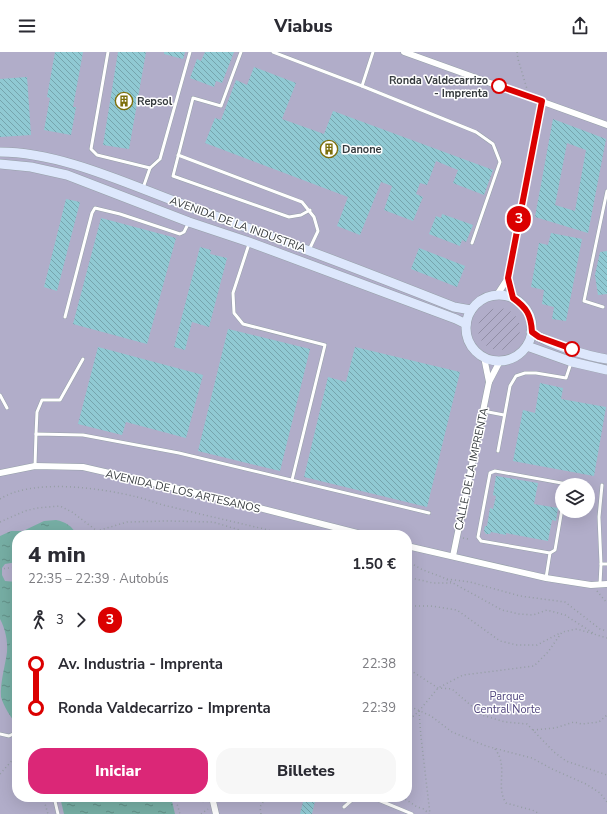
<!DOCTYPE html>
<html lang="es">
<meta charset="utf-8">
<style>
body{margin:0;font-family:"Nunito Sans",sans-serif;background:#f7f7f7;color:#2b2b33;height:100vh;display:flex;flex-direction:column;font-size:15px;white-space:nowrap}
*{box-sizing:border-box;margin:0}
p{font-size:13px;color:#7c7c81}
.icon{flex:none;width:22px;height:22px;fill:none;stroke:currentColor;stroke-width:2;stroke-linecap:round;stroke-linejoin:round}
.map{position:relative;flex:1;overflow:hidden}
.sheet{position:absolute;left:12px;top:478px;width:400px;height:272px;display:flex;flex-direction:column;background:#fff;border-radius:16px;box-shadow:0 4px 16px #0002}
.sheet>*{flex:none}
.badge{padding:0 8px;border-radius:13px;font-size:14px;line-height:26px}
.controls{position:absolute;left:555px;top:426px;display:grid;gap:8px}
.controls a{display:grid;place-items:center;width:40px;height:40px;border-radius:50%;background:#fff;box-shadow:0 4px 16px #0002;font-size:20px}
.map>.badge{position:absolute;translate:-50% -50%;box-shadow:0 0 0 2px #fff}
.legs{display:flex;align-items:center;gap:6px;height:44px;padding:0 16px;font-size:13px}
.legs p{margin-inline-start:auto}
.headline{display:flex;align-items:center;justify-content:space-between;height:68px;padding:0 16px}
h1{font-size:22px;font-weight:800;line-height:30px}
.action{display:flex;gap:8px;margin-top:auto;padding:8px 16px}
.action a{flex:1;height:46px;border-radius:16px;background:#db2777;color:#fff;font-size:16px;font-weight:800;line-height:46px;text-align:center}
.action a+a{background:#f7f7f7;color:#2b2b33}
ul{padding:0 16px;list-style:none}
li{display:flex;align-items:center;gap:14px;height:44px;font-size:15px}
li i{display:grid;place-items:center;width:6px;height:100%;margin:0 5px;background:currentColor}
li i::after{content:'';width:10px;height:10px;margin:-5px;border:3px solid;border-radius:50%;background:#fff}
li p{margin-inline-start:auto}
li:first-child i{background:linear-gradient(#0000 50%,currentColor 0)}
li:last-child i{background:linear-gradient(currentColor 50%,#0000 0)}
header{display:flex;justify-content:space-between;align-items:center;height:52px;padding:0 16px;background:#fff;font-size:18px;font-weight:800}
.map>svg:first-child{display:block}
.park{fill:#b1adc9;fill-rule:evenodd}
.garden{fill:url(#garden-furrows)}
.water{fill:url(#water-ripples)}
.building{fill:url(#building-back-hatch);fill-rule:evenodd}
.lines{fill:none;stroke-linecap:round;stroke-linejoin:round}
.lane-casing{stroke:#96a1a8;stroke-width:4}
.street-casing{stroke:#96a1a8;stroke-width:7}
.secondary-casing{stroke:#96a1a8;stroke-width:10}
.path{stroke:#959ea4;stroke-width:1.5;stroke-dasharray:1 3;stroke-linecap:butt}
.lane{stroke:#fff;stroke-width:3}
.street{stroke:#fff;stroke-width:6}
.secondary{stroke:#dde7fc;stroke-width:9}
.line-1-casing{stroke:#fff;stroke-width:9}
.line-1{stroke:#db0000;stroke-width:6}
.stop-1-dot{fill:#fff;stroke:#db0000;stroke-width:2}
.labels{text-anchor:middle;stroke-width:3;stroke-linejoin:round;paint-order:stroke}
.stop-label{font-size:11px;font-weight:bold;fill:#373c3f;stroke:#fff;text-anchor:end}
.poi-label{font-size:11px;font-weight:bold;fill:#373c3f;stroke:#fff;text-anchor:start}
.street-label{font-size:11px;fill:#373c3f;stroke:#fff}
.park-label{font-size:11px;fill:#50457d;stroke:#fff}
</style>
<header><svg class="icon" aria-label="menu" viewBox="0 0 24 24"><path d="M4 6h16M4 12h16M4 18h16"/></svg>Viabus<svg class="icon" aria-label="share" viewBox="0 0 24 24"><path d="M12 15V3M7 8l5-5 5 5M5 13v7h14v-7"/></svg></header>
<div class="map">
<svg width="607" height="762" viewBox="0 0 607 762">
<defs>
<pattern id="garden-furrows" width="10" height="10" patternUnits="userSpaceOnUse"><rect width="10" height="10" fill="#b1adc9"/><path d="M-1 1l2-2M0 10L10 0M9 11l2-2" fill="none" stroke="#918ea5"/></pattern>
<pattern id="water-ripples" width="26" height="14" patternUnits="userSpaceOnUse"><rect width="26" height="14" fill="#76aea4"/><path d="M2 4q2-2 4 0t4 0M15 11q2-2 4 0t4 0" fill="none" stroke="#628f87"/></pattern>
<pattern id="building-back-hatch" width="6" height="6" patternUnits="userSpaceOnUse"><rect width="6" height="6" fill="#90c9d3"/><path d="M-1 5l2 2M0 0l6 6M5-1l2 2" fill="none" stroke="#76a4ad"/></pattern>
</defs>
<rect width="100%" height="100%" fill="#dae5ed"/>
<path class="park" d="M0 0H607V762H0ZM562 433H588V459H562ZM17 483H407V745H17Z"/>
<circle class="garden" cx="499" cy="277" r="21"/>
<g class="water">
<path d="M56 468C66 470 72 474 77 483H17V510L5 512 2 516V523L5 529 17 530V671L16 672C10 664 4 655 1 645 0 630 5 615 7 600 8 589 5 576 0 567V484L11 479H23L44 469Z"/>
<polygon points="60,745 171,745 175,762 64,762"/>
</g>
<g class="building">
<polygon points="55,0 83,0 73,55 76,55 71,83 44,78 50,46 47,45"/>
<polygon points="118,0 146,0 129,97 103,93"/>
<polygon points="164,0 185,0 183,7 164,2"/>
<polygon points="205,0 234,0 222,31 216,29 214,35 190,26 197,7 201,9"/>
<polygon points="254,15 296,31 282,67 324,82 333,59 493,118 484,143 453,131 458,118 436,109 427,133 420,131 416,142 423,145 413,169 384,158 392,134 381,130 360,183 337,174 348,145 205,91 215,66 221,68 236,28 247,33"/>
<polygon points="27,25 31,83 0,85 0,27"/>
<path d="M553 67 606 87 588 181 535 165ZM567 91 586 98 575 159 555 153Z"/>
<polygon points="66,147 80,150 57,239 44,235"/>
<polygon points="442,162 473,173 466,190 462,188 460,194 429,182 436,164 441,166"/>
<polygon points="101,166 176,186 147,292 73,272"/>
<polygon points="551,181 582,187 566,269 552,267 554,255 542,252 544,238 531,235 539,191 548,193"/>
<polygon points="200,195 211,198 210,202 227,206 209,275 192,270 185,298 174,295"/>
<polygon points="419,196 465,214 457,235 411,217"/>
<polygon points="607,199 607,242 598,243 595,223 600,200"/>
<polygon points="228,277 310,297 280,419 198,399"/>
<polygon points="98,295 203,323 186,386 126,370 122,383 78,372"/>
<polygon points="355,295 460,320 427,455 304,425 328,325 346,330"/>
<polygon points="540,331 563,336 561,347 606,355 594,424 513,409 523,358 535,361"/>
<polygon points="496,424 538,431 534,452 558,456 556,469 552,468 548,489 506,481 506,483 491,480 490,482 486,482 484,479 485,474 487,474 490,456 493,457 496,444 493,443"/>
<polygon points="292,745 316,745 312,762 300,762 303,750 292,748"/>
</g>
<g class="lines">
<defs>
<g id="lane">
<polyline points="108,0 91,97 97,103 150,116"/>
<polyline points="241,0 221,54 193,46 173,124 289,165 301,163 310,158"/>
<polyline points="273,0 362,34"/>
<polyline points="373,0 362,34 476,80 493,92 500,110 472,191"/>
<polyline points="178,103 302,150 314,165 318,179 309,198"/>
<polyline points="143,136 150,116 160,107 190,0"/>
<polyline points="249,192 233,241 234,261 243,272 325,293 292,428"/>
<polyline points="603,255 584,249 607,139"/>
<polyline points="65,265 92,161 95,156 120,162 180,182 184,180 188,172"/>
<polyline points="0,343 7,356"/>
<polyline points="483,359 504,363"/>
<polyline points="36,382 37,360 42,348 60,348 83,307"/>
<polyline points="498,399 510,334 516,324 525,321 536,321 566,326 571,311"/>
<polyline points="35,414 36,382 83,383 179,401 429,461"/>
<polyline points="602,433 599,465 601,512 607,512"/>
<polyline points="550,501 481,489 478,485 490,421 495,419 567,432 566,433"/>
<polyline points="546,526 550,501 555,498 562,457"/>
<polyline points="600,532 601,512"/>
<polyline points="0,682 9,684 17,680"/>
<polyline points="54,745 58,762"/>
<polyline points="344,755 352,748 371,745 412,762"/>
</g>
<g id="street">
<polyline points="404,0 607,73"/>
<polyline points="508,226 513,246"/>
<polyline points="497,243 508,226 542,49"/>
<polyline points="484,305 489,330"/>
<polyline points="0,421 35,414 83,415 244,452 365,483"/>
<polyline points="407,494 546,526 591,533 607,532"/>
<polyline points="453,504 489,330 500,309"/>
<polyline points="212,745 216,762"/>
</g>
<g id="secondary">
<path d="M0 100C57 100 121 129 174 149 268 183 361 218 454 255L471 258"/>
<polyline points="0,112 31,115 67,123 189,170 249,190 456,267 466,272"/>
<circle cx="499" cy="276" r="33"/>
<path d="M531 280C549 292 586 304 607 307"/>
<polyline points="527,294 572,310 607,318"/>
</g>
</defs>
<use href="#lane" class="lane-casing"/>
<use href="#street" class="street-casing"/>
<use href="#secondary" class="secondary-casing"/>
<g class="path">
<polyline points="517,0 518,7 527,37"/>
<path d="M0 447C33 426 101 436 137 445 149 448 160 453 172 455 211 465 249 473 288 483"/>
<polyline points="0,470 25,459 37,456 60,454 72,460 97,479 118,483"/>
<polyline points="89,483 97,479 127,470 167,469 213,470 256,483"/>
<polyline points="463,486 468,487"/>
<polyline points="407,509 423,518 442,525 502,558 519,562 533,563 547,558 565,563 593,581"/>
<polyline points="0,517 17,515"/>
<polyline points="407,525 433,531 451,531"/>
<polyline points="447,527 470,530 520,544 565,550 600,577 607,579"/>
<polyline points="597,539 607,551"/>
<polyline points="407,554 431,554 457,558 500,589 517,593 537,593 560,581"/>
<polyline points="407,616 438,636 452,637 482,663 505,670 527,672 554,700 566,709 607,723"/>
<polyline points="407,653 431,664 452,680 486,694 532,706 552,717 586,732 600,741 607,750"/>
<polyline points="419,659 421,685 430,762"/>
<polyline points="407,670 419,659 438,636 463,623 534,614 548,600 562,580 577,577 607,586"/>
<polyline points="533,678 555,676 574,670 582,672 599,670 607,663"/>
<path d="M495 697C509 715 495 734 506 751L535 759 539 762"/>
<polyline points="0,722 17,703"/>
<polyline points="43,745 48,762"/>
<polyline points="175,745 206,750"/>
<polyline points="175,745 180,762"/>
<polyline points="402,745 417,755 424,757 429,762"/>
<polyline points="201,762 208,757"/>
<polyline points="261,762 260,755 266,745"/>
</g>
<use href="#lane" class="lane"/>
<use href="#street" class="street"/>
<use href="#secondary" class="secondary"/>
</g>
<g class="lines">
<defs>
<path id="line-1" d="M499 34 542 49 508 226 513 246C527 256 531 263 532 280L539 285 572 297"/>
</defs>
<use href="#line-1" class="line-1-casing"/>
<use href="#line-1" class="line-1"/>
</g>
<defs>
<symbol id="building-ring" viewBox="-11 -11 22 22"><circle r="9.5" fill="#fff" stroke="#7d6f0c" stroke-width="1.5"/><path d="M-4-6H4V6H1V3H-1V6H-4ZM-2.5-4.3h1.7v1.8h-1.7ZM.8-4.3h1.7v1.8H.8ZM-2.5-1h1.7V.8h-1.7ZM.8-1h1.7V.8H.8Z" fill="#7d6f0c"/></symbol>
</defs>
<g fill-rule="evenodd">
<use href="#building-ring" x="114" y="39" width="20" height="20"/>
<use href="#building-ring" x="319" y="87" width="20" height="20"/>
</g>
<g class="stop-1-dot">
<circle cx="499" cy="34" r="7"/>
<circle cx="572" cy="297" r="7"/>
</g>
<g class="labels">
<g class="stop-label">
<text x="488" y="32">Ronda Valdecarrizo<tspan x="488" dy="13">- Imprenta</tspan></text>
</g>
<g class="poi-label">
<text x="137" y="53">Repsol</text>
<text x="342" y="101">Danone</text>
</g>
<g class="street-label">
<text transform="translate(238 172) rotate(20)" y="4">AVENIDA DE LA INDUSTRIA</text>
<text transform="translate(471 417) rotate(-78)" y="4">CALLE DE LA IMPRENTA</text>
<text transform="translate(183 439) rotate(13)" y="4">AVENIDA DE LOS ARTESANOS</text>
</g>
<g class="park-label">
<text x="507" y="648">Parque<tspan x="507" dy="13">Central Norte</tspan></text>
</g>
</g>
</svg>
<div class="controls">
<a><svg class="icon" aria-label="layers" viewBox="0 0 24 24"><path d="M12 4l9 5-9 5-9-5zM3 14l9 5 9-5"/></svg></a>
</div>
<b class="badge" style="left:519px;top:167px;background:#db0000;color:#fff">3</b>
<section class="sheet">
<div class="headline"><div><h1>4 min</h1><p>22:35 – 22:39 · Autobús</p></div><b>1.50 €</b></div>
<div class="legs"><svg class="icon" aria-label="walk" viewBox="0 0 24 24"><circle cx="13" cy="4" r="2"/><path d="M13 8l-2 6 4 7M11 14l-3 7M7 12l3-4h3l4 4"/></svg>3<svg class="icon" aria-label="forward" viewBox="0 0 24 24"><path d="M9 5l7 7-7 7"/></svg><b class="badge" style="background:#db0000;color:#fff">3</b></div>
<ul>
<li><i style="color:#db0000"></i><b>Av. Industria - Imprenta</b><p>22:38</p></li>
<li><i style="color:#db0000"></i><b>Ronda Valdecarrizo - Imprenta</b><p>22:39</p></li>
</ul>
<div class="action"><a>Iniciar</a><a>Billetes</a></div>
</section>
</div>
